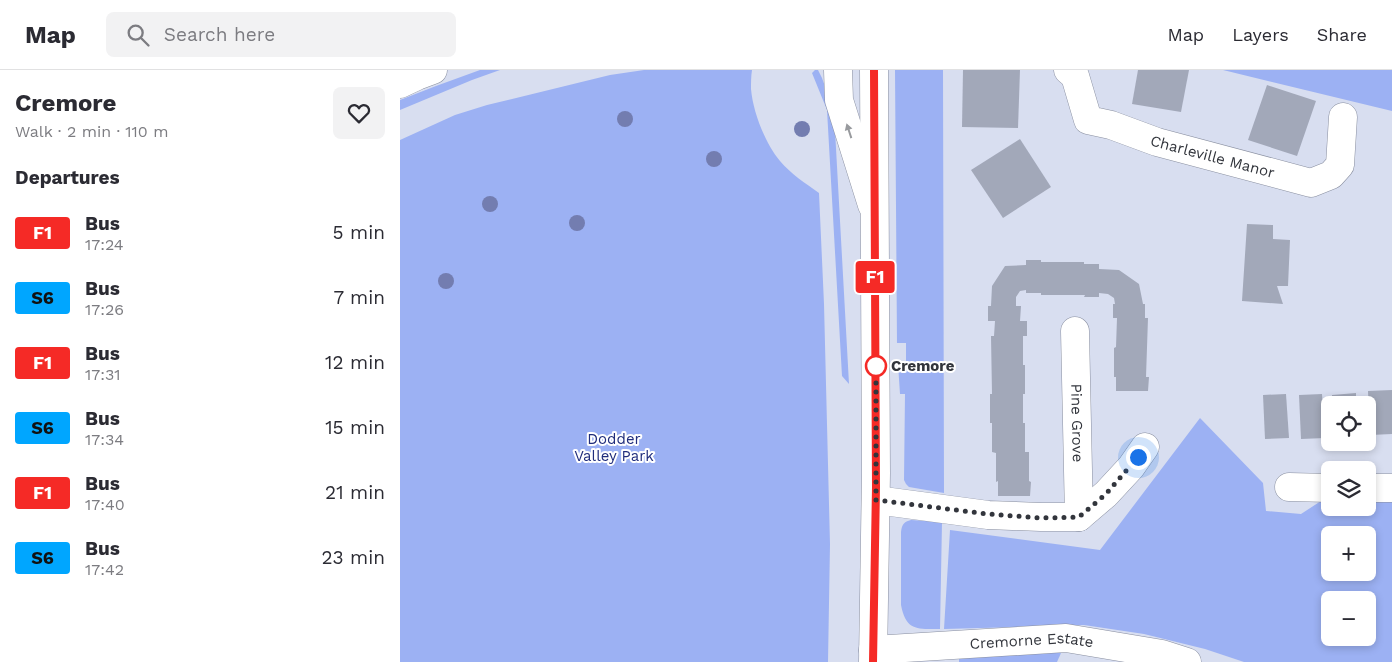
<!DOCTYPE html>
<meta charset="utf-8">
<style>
body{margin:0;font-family:"Work Sans",sans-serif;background:#f2f2f3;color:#2b2b33;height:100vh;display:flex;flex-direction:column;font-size:19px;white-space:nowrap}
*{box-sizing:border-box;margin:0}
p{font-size:16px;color:#7c7c81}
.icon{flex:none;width:28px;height:28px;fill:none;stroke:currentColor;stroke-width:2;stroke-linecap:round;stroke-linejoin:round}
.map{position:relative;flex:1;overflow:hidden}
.details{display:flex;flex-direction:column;background:#fff;width:400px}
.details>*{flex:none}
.badge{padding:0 10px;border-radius:4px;font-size:18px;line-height:32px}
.buttons{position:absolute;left:921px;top:326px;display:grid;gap:10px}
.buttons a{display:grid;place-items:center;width:55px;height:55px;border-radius:8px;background:#fff;box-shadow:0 2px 8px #0003;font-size:25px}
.you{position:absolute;width:25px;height:25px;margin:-12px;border:4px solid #fff;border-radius:50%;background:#1a73e8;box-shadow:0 0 0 8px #1a73e833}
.map>.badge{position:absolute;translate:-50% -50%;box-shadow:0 0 0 2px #fff}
h2{padding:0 15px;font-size:19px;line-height:45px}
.round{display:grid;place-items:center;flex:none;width:52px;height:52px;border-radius:8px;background:#f2f2f3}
.overview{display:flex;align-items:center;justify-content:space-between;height:85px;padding:0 15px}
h1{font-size:24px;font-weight:700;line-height:38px}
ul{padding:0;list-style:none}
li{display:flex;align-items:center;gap:15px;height:65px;padding:0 15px}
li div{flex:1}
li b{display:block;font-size:19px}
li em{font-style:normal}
li .badge{min-width:55px;font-weight:700;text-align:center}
header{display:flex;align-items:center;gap:30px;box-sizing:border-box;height:70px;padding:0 25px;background:#fff;border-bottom:1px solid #e1e1e2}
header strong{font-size:24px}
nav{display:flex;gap:28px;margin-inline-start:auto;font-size:18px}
.search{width:350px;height:45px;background:#f2f2f3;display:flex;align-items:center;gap:12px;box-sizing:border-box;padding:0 18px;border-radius:8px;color:#7c7c81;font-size:19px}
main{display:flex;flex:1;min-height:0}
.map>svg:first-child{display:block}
.green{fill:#9cb1f3;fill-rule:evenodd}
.building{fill:#a2a8b9}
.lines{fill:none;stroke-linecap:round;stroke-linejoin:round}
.minor-casing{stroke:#898fa0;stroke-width:29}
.major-casing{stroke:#898fa0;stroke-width:29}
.minor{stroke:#fff;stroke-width:28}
.major{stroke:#fff;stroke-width:28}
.tree{fill:#737db0}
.oneway{fill:#989a9e}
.line-casing{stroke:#fff;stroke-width:11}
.line{stroke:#f52a26;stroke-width:8}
.walk{stroke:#32353c;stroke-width:5;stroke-dasharray:0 9}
.stop-dot{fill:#fff;stroke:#f52a26;stroke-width:2.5}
.labels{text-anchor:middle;stroke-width:4;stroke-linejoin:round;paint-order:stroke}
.street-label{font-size:15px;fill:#32353c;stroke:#fff}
.stop-label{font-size:15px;font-weight:bold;fill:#32353c;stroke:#fff;text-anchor:start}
.park-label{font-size:15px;fill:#202d7c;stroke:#fff}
</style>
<header>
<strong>Map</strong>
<div class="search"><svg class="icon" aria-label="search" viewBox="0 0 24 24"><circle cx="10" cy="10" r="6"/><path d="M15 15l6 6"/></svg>Search here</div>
<nav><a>Map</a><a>Layers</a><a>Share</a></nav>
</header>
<main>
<section class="details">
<div class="overview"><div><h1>Cremore</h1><p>Walk · 2 min · 110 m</p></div><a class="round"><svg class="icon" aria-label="heart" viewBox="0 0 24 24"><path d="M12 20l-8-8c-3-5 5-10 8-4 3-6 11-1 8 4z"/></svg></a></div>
<h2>Departures</h2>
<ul>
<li><span class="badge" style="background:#f52a26;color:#fff">F1</span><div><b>Bus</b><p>17:24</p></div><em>5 min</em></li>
<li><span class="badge" style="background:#00a6ff;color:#111">S6</span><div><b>Bus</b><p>17:26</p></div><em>7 min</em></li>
<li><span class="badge" style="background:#f52a26;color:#fff">F1</span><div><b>Bus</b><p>17:31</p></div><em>12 min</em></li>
<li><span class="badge" style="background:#00a6ff;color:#111">S6</span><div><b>Bus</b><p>17:34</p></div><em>15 min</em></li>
<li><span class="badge" style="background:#f52a26;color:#fff">F1</span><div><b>Bus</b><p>17:40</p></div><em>21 min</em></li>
<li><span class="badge" style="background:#00a6ff;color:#111">S6</span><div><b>Bus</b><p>17:42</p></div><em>23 min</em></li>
</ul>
</section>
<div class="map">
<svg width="992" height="592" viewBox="0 0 992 592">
<rect width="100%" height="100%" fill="#d8def0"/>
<g class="green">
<polygon points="80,0 100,0 72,10 0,40 0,30 36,16"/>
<path d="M244 0H352C351 6 351 13 351 19 353 42 365 73 380 91 391 104 405 113 419 123L424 234 430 474 428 592H0V70L55 45 87 35 210 5Z"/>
<polygon points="415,0 418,0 422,8 434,42 449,314 442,306 427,40 412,3"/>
<polygon points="495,0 543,0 544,423 509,417 506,414 504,410 505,324 500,324 498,294 506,294 506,273 497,273"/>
<polygon points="823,0 992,0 992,41"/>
<path d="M800 348 863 413 866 441 901 444 921 431 930 430V438H968V430L992 429V592H844L805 579 744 564 684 555 544 559 550 460 700 480ZM930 465H968V502H930ZM930 530H968V568H930Z"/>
<path d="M511 450 542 452 540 559C517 559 506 561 501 535V462C502 454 504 452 511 450Z"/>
<polygon points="642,582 661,583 657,592 559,592 559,587"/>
</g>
<g class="building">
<polygon points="563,0 620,0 618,58 562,57"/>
<polygon points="738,0 789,0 781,42 732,34"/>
<polygon points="867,15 916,31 897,86 848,70"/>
<polygon points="620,69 651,117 603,148 571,100"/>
<polygon points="847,154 873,155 873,169 890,170 888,216 877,216 883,234 842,231"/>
<polygon points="626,190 641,190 641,192 684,192 684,194 699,194 699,199 719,200 739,214 743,234 745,234 745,248 748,248 746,307 749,307 748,321 716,321 716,307 714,307 714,278 716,277 717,248 713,248 713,234 715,234 714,228 708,224 699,223 699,227 684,227 685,225 641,225 641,223 626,223 626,220 620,221 616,227 616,236 621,236 620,251 627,251 627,266 623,266 623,295 625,295 625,324 623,324 623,353 625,353 625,382 629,382 629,411 631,412 630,426 598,426 598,411 596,412 596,383 592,382 592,353 590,353 590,324 592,324 591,266 594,266 595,251 588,251 588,236 591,236 592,216 605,196 626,195"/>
<polygon points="992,320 992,364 970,365 968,321"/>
<polygon points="956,323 956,335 932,335 932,325"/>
<polygon points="886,324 889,368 865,369 863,325"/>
<polygon points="922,324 925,368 901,369 899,325"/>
</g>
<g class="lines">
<defs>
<g id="minor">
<polyline points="438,0 439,30 472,135"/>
<path id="s1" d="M668 0 675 6 688 50 711 55 757 72 911 113 931 105 940 95 943 47"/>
<polyline points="0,14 17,6 33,0"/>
<path id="s2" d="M675 261 679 447"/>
<polyline points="889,417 930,418"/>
<polyline points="968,418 992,418"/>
<polyline points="476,430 588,445 641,447 679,447 706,424 731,397 745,377"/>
<path id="s3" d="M473 580 666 568 762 584 787 592"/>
</g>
<polyline id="major" points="473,592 476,403 474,0"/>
</defs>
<use href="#minor" class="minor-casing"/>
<use href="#major" class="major-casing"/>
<use href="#minor" class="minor"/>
<use href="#major" class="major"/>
</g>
<g class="tree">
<circle cx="225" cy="49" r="8"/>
<circle cx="402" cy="59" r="8"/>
<circle cx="314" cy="89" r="8"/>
<circle cx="90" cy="134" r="8"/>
<circle cx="177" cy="153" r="8"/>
<circle cx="46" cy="211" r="8"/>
</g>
<defs><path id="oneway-solid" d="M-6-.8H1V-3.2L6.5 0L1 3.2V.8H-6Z" transform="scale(1.25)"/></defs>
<use class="oneway" href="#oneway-solid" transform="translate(449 61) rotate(-108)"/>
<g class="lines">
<defs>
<polyline id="line" points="473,592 476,417 474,0"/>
</defs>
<use href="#line" class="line-casing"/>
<use href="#line" class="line"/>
<polyline class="walk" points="476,296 476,291 476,430 588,444 641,448 679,447 706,424 738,387"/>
</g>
<circle class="stop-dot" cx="476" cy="296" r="10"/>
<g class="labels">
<g class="street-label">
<text dy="5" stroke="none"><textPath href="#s1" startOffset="185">Charleville Manor</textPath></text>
<text dy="5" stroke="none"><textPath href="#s2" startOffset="92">Pine Grove</textPath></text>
<text dy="5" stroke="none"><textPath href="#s3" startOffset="159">Cremorne Estate</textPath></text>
</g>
<g class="stop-label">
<text x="491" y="301">Cremore</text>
</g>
<g class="park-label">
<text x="214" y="374">Dodder<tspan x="214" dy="17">Valley Park</tspan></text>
</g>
</g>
</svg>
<div class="buttons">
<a><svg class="icon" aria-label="locate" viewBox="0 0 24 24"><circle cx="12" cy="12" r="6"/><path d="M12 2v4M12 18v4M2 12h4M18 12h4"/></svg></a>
<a><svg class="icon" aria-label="layers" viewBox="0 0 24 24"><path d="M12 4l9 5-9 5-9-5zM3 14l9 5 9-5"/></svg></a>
<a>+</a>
<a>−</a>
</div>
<div class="you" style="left:738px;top:387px"></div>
<b class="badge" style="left:475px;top:207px;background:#f52a26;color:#fff">F1</b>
</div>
</main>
